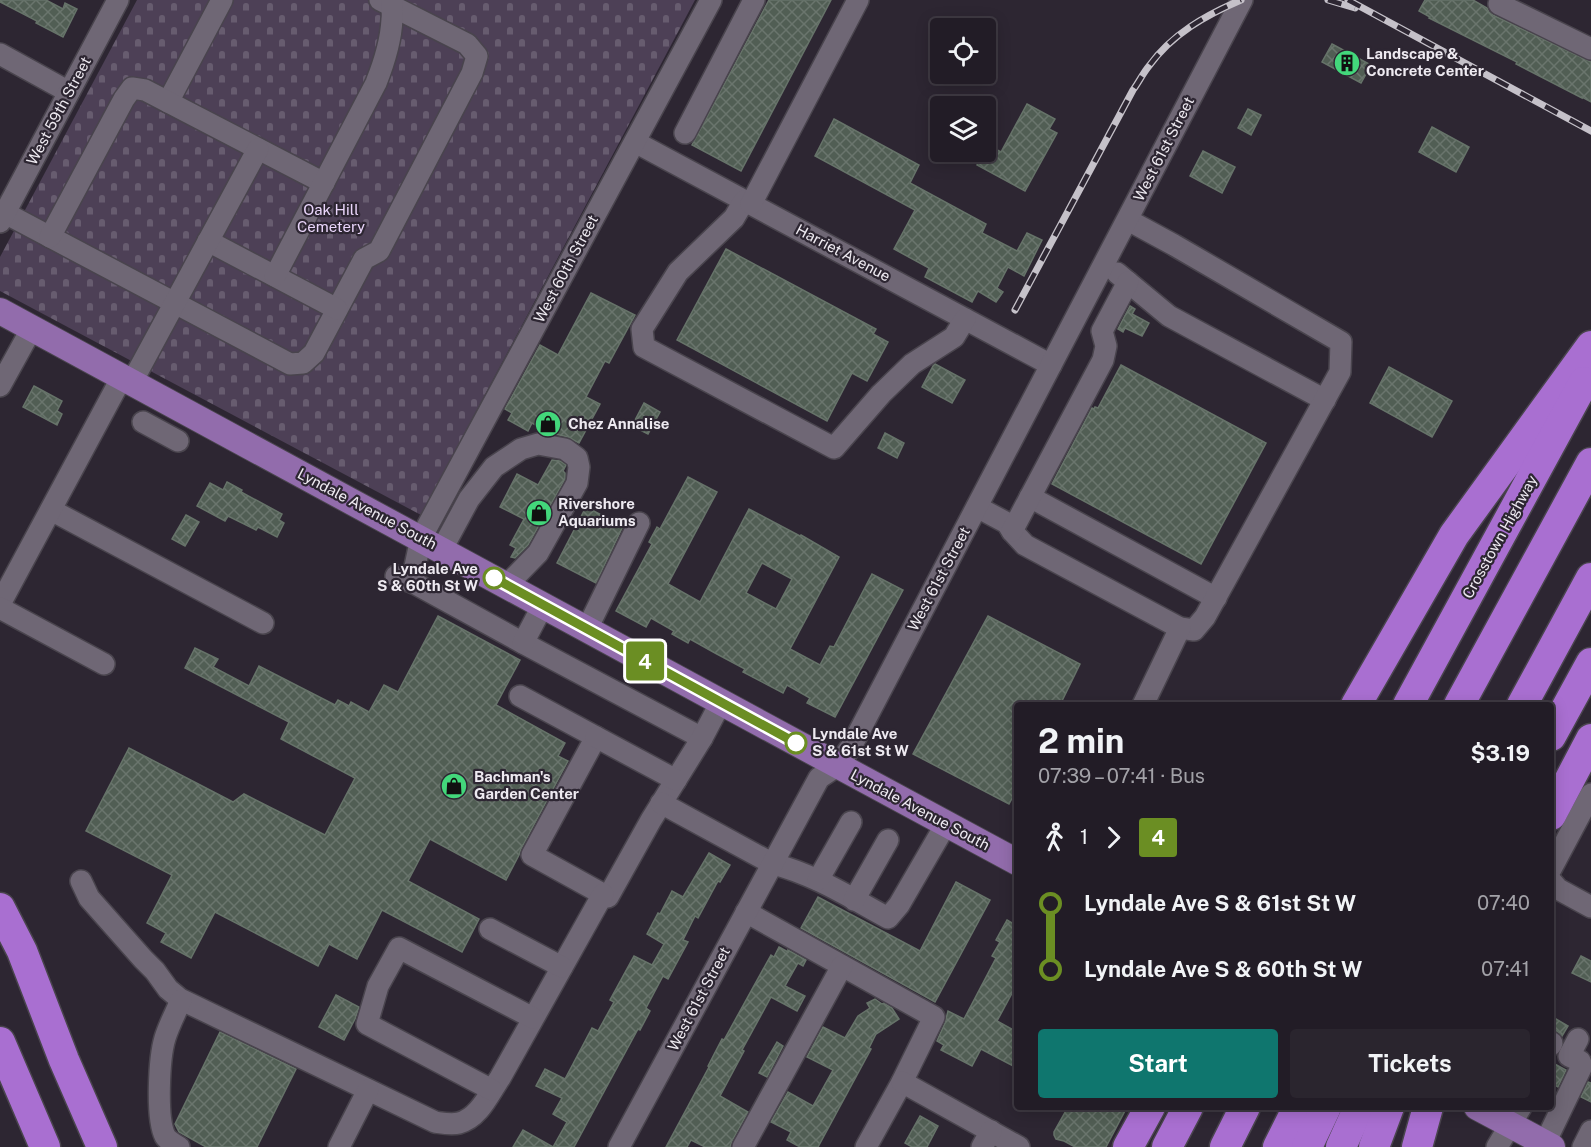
<!DOCTYPE html>
<meta charset="utf-8">
<style>
body{margin:0;font-family:"Public Sans",sans-serif;background:#2a252e;color:#f1f3f6;height:100vh;display:flex;flex-direction:column;font-size:22px;white-space:nowrap}
*{box-sizing:border-box;margin:0}
p{font-size:20px;color:#a2a1a7}
.icon{flex:none;width:33px;height:33px;fill:none;stroke:currentColor;stroke-width:2;stroke-linecap:round;stroke-linejoin:round}
.map{position:relative;flex:1;overflow:hidden}
.details{position:absolute;left:1014px;top:702px;width:540px;height:408px;display:flex;flex-direction:column;background:#221c26;border-radius:6px;box-shadow:0 3px 15px #0003,0 0 0 2px #3f3a43}
.details>*{flex:none}
.badge{padding:0 12px;border-radius:4px;font-size:21px;line-height:39px}
.fabs{position:absolute;left:930px;top:18px;display:grid;gap:12px}
.fabs a{display:grid;place-items:center;width:66px;height:66px;border-radius:6px;background:#221c26;box-shadow:0 3px 15px #0003,0 0 0 2px #3f3a43;font-size:30px}
.map>.badge{position:absolute;translate:-50% -50%;box-shadow:0 0 0 3px #fff}
.legs{display:flex;align-items:center;gap:9px;height:66px;padding:0 24px;font-size:20px}
.legs p{margin-inline-start:auto}
.headline{display:flex;align-items:center;justify-content:space-between;height:102px;padding:0 24px}
h1{font-size:33px;font-weight:700;line-height:45px}
.cta{display:flex;gap:12px;margin-top:auto;padding:12px 24px}
.cta a{flex:1;height:69px;border-radius:6px;background:#0f766e;color:#fff;font-size:24px;font-weight:700;line-height:69px;text-align:center}
.cta a+a{background:#2a252e;color:#f1f3f6}
ul{padding:0 24px;list-style:none}
li{display:flex;align-items:center;gap:21px;height:66px;font-size:22px}
li i{display:grid;place-items:center;width:9px;height:100%;margin:0 8px;background:currentColor}
li i::after{content:'';width:15px;height:15px;margin:-8px;border:4px solid;border-radius:50%;background:#221c26}
li p{margin-inline-start:auto}
li:first-child i{background:linear-gradient(#0000 50%,currentColor 0)}
li:last-child i{background:linear-gradient(currentColor 50%,#0000 0)}
.map>svg:first-child{display:block}
.cemetery{fill:url(#cemetery-stones)}
.building{fill:url(#building-cross-hatch);stroke:#667369;stroke-width:1.5;fill-rule:evenodd}
.lines{fill:none;stroke-linecap:round;stroke-linejoin:round}
.minor-casing{stroke:#49444d;stroke-width:24}
.major-casing{stroke:#49444d;stroke-width:28}
.highway-casing{stroke:#49444d;stroke-width:33}
.minor{stroke:#6f6775;stroke-width:21}
.major{stroke:#926cac;stroke-width:26}
.highway{stroke:#a96fd1;stroke-width:30}
.rail-casing{stroke:#c5c1c9;stroke-width:7}
.rail{stroke:#2d2632;stroke-width:4.5;stroke-dasharray:14;stroke-linecap:butt}
.line-1-casing{stroke:#fff;stroke-width:14}
.line-1{stroke:#6b8e23;stroke-width:9}
.stop-1-dot{fill:#fff;stroke:#6b8e23;stroke-width:3}
.labels{text-anchor:middle;stroke-width:4.5;stroke-linejoin:round;paint-order:stroke}
.poi-label{font-size:15px;font-weight:bold;fill:#eeeaf1;stroke:#2d2632;text-anchor:start}
.street-label{font-size:15px;fill:#eeeaf1;stroke:#2d2632}
.park-label{font-size:15px;fill:#ead6fb;stroke:#2d2632}
.stop-label{font-size:15px;font-weight:bold;fill:#eeeaf1;stroke:#2d2632;text-anchor:end}
</style>
<div class="map">
<svg width="1591" height="1147" viewBox="0 0 1591 1147">
<defs>
<pattern id="cemetery-stones" width="16" height="16" patternUnits="userSpaceOnUse" patternTransform="scale(1.5)"><rect width="16" height="16" fill="#4d4056"/><path d="M2 7V4a2 2 0 0 1 4 0v3zM10 15v-3a2 2 0 0 1 4 0v3z" fill="#675c6f"/></pattern>
<pattern id="building-cross-hatch" width="8" height="8" patternUnits="userSpaceOnUse" patternTransform="scale(1.5)"><rect width="8" height="8" fill="#515e54"/><path d="M0 0l8 8M0 8l8-8" fill="none" stroke="#6a756d"/></pattern>
</defs>
<rect width="100%" height="100%" fill="#2d2632"/>
<polygon class="cemetery" points="137,0 695,0 421,515 0,291 0,257"/>
<g class="building">
<polygon points="0,0 46,0 63,9 65,3 77,9 63,37 36,23 37,21 0,2"/>
<polygon points="769,0 831,0 741,171 692,145"/>
<polygon points="1425,0 1473,0 1487,8 1489,12 1493,15 1591,62 1591,102 1582,97 1582,98 1516,64 1517,62 1429,18 1430,17 1419,11"/>
<polygon points="1332,44 1371,65 1361,83 1322,62"/>
<polygon points="1027,104 1055,119 1049,129 1057,133 1025,191 977,165 988,145 1001,152"/>
<polygon points="1248,109 1261,115 1251,135 1238,128"/>
<polygon points="834,119 919,165 910,183 986,224 982,233 1017,251 1027,233 1042,240 1024,276 1008,267 997,288 1003,292 996,302 978,291 972,302 925,277 929,268 894,249 915,210 815,156"/>
<polygon points="1432,127 1469,147 1456,172 1419,152"/>
<polygon points="1203,151 1235,167 1222,193 1190,176"/>
<polygon points="726,249 876,329 873,334 888,342 867,381 852,373 827,421 677,340"/>
<polygon points="591,293 635,315 609,363 605,361 586,397 600,404 579,443 568,437 551,433 532,423 528,431 508,420 512,413 505,409 540,345 558,355"/>
<polygon points="1130,306 1135,309 1132,314 1149,323 1142,336 1125,328 1123,332 1118,329"/>
<polygon points="935,364 965,380 952,403 922,387 933,366"/>
<polygon points="1121,365 1266,443 1201,564 1052,484 1092,408 1094,409 1095,407 1098,408"/>
<polygon points="1389,367 1452,401 1432,437 1370,403"/>
<polygon points="34,386 62,401 57,411 62,414 57,425 23,407"/>
<polygon points="644,403 660,412 648,434 632,426"/>
<polygon points="885,433 904,443 897,458 878,448"/>
<polygon points="552,460 560,461 566,465 563,471 565,473 565,479 528,545 515,558 511,557 516,548 510,545 524,519 500,507 517,474 538,485"/>
<path d="M688 477 717 492 668 584 700 602 749 509 800 536 801 535 839 557 790 649 820 665 830 646 834 647 872 574 903 590 835 717 807 703 810 698 787 685 783 693 743 672 745 669 715 653 690 639 688 643 672 634 674 631 651 618 646 627 616 611 652 544 649 542 657 527 660 529ZM762 563 792 579 776 609 746 593Z"/>
<polygon points="227,482 242,490 241,492 282,514 279,520 284,523 277,537 258,527 256,530 228,516 225,521 197,506 210,483 223,490"/>
<polygon points="586,507 623,526 596,583 557,563"/>
<polygon points="186,515 199,522 185,546 172,539"/>
<polygon points="438,616 520,660 496,705 565,743 558,756 568,761 521,849 519,855 506,880 430,839 408,881 479,919 462,952 382,910 357,959 329,944 318,966 215,912 191,958 161,942 166,933 147,923 172,875 86,831 129,748 233,802 244,794 325,835 355,778 281,739 289,722 185,668 195,648 218,659 213,667 249,686 259,666 335,705 338,700 349,706 351,702 369,712 384,685 398,692"/>
<polygon points="988,616 1080,664 1060,705 1017,705 1017,789 1009,804 913,754"/>
<polygon points="709,853 730,865 720,882 718,881 698,918 695,916 683,940 688,942 668,979 663,976 646,1008 650,1011 640,1030 638,1029 574,1147 513,1147 523,1130 553,1147 567,1122 553,1114 562,1098 536,1086 545,1069 565,1079 592,1028 598,1031 614,1002 610,1000 634,956 652,965 664,944 647,934 658,913 660,914 672,891 683,897"/>
<polygon points="956,882 990,900 935,1002 801,928 818,897 920,951"/>
<polygon points="1007,920 1017,926 1017,984 997,1021 1017,1032 1017,1068 981,1049 972,1066 941,1050 944,1045 937,1041 945,1023 948,1011 964,1019 996,958 992,956 1000,942 996,940"/>
<polygon points="779,947 788,952 788,950 806,960 803,966 798,963 785,986 805,996 797,1011 771,997 742,1050 744,1051 720,1096 748,1112 732,1141 730,1147 705,1147 691,1140 687,1147 666,1147 709,1067 708,1066 722,1039 724,1040 771,955 774,957"/>
<polygon points="1581,956 1591,961 1591,982 1572,973"/>
<polygon points="336,995 359,1007 355,1019 344,1040 319,1027"/>
<polygon points="875,999 882,1004 884,1003 892,1008 899,1019 876,1034 869,1048 871,1049 818,1147 800,1147 787,1140 791,1132 771,1122 788,1092 813,1106 833,1070 807,1057 823,1027 845,1038 858,1016 870,1008 867,1003"/>
<polygon points="1551,1016 1568,1026 1562,1036 1557,1031 1551,1030"/>
<polygon points="220,1032 296,1069 257,1147 206,1147 179,1132 175,1124"/>
<polygon points="777,1042 783,1046 767,1077 759,1073"/>
<polygon points="1551,1062 1566,1070 1558,1087 1551,1083"/>
<polygon points="1588,1082 1591,1083 1591,1102 1581,1097"/>
<polygon points="1068,1107 1127,1107 1106,1147 1075,1147 1064,1141 1056,1139 1054,1135 1054,1132"/>
<polygon points="920,1116 938,1126 927,1147 912,1147 905,1143"/>
</g>
<g class="lines">
<defs>
<g id="minor">
<polyline points="1501,0 1499,4 1591,49"/>
<polyline points="0,54 69,92"/>
<polyline points="168,102 222,0"/>
<polyline points="685,133 754,0"/>
<polyline points="635,142 1051,365"/>
<polyline points="744,201 734,218 678,272 642,329 644,347 834,448 881,394 912,364 954,337 965,319"/>
<polyline points="751,204 858,0"/>
<polyline points="5,213 290,364 303,363 314,353 364,259 379,251 472,73 477,56 467,44 380,0"/>
<polyline points="0,222 118,0"/>
<polyline points="50,237 124,99 132,88 145,90 324,183"/>
<polyline points="208,241 337,309"/>
<polyline points="1117,273 1169,316 1325,400"/>
<path d="M275 276 376 83C384 63 391 41 392 19 393 12 391 7 392 0"/>
<polyline points="132,382 258,149"/>
<polyline points="0,386 32,328"/>
<polyline points="143,422 178,441"/>
<polyline points="1030,497 1216,598"/>
<polyline points="977,507 1007,523 1012,531 1025,545 1180,628 1194,630 1205,617 1340,372 1341,342 1174,245 1128,220"/>
<polyline points="51,510 263,623"/>
<polyline points="1012,531 1103,360 1106,346 1102,331 1128,282"/>
<polyline points="442,549 469,499 494,467 521,449 538,444 565,449 577,458 579,467 577,483 538,553 507,585"/>
<polyline points="396,576 414,583 523,643 702,738"/>
<polyline points="414,583 414,571 421,538 711,0"/>
<polyline points="0,604 122,377"/>
<polyline points="0,608 104,664"/>
<polyline points="587,629 639,523"/>
<polyline points="523,643 543,605"/>
<polyline points="520,696 596,737 532,855 608,897 651,820 702,738 721,702"/>
<polyline points="1143,705 1180,628"/>
<polyline points="596,737 676,780"/>
<path d="M661 803 773 864C814 874 851 898 888 918L899 905 946 824"/>
<polyline points="1551,869 1591,794"/>
<polyline points="818,880 851,822"/>
<path d="M81 881 89 898 143 959 155 971 168 989 180 999 435 1122C442 1123 451 1125 459 1123 479 1118 489 1094 500 1078L603 894"/>
<polyline points="1551,881 1558,889 1591,907"/>
<polyline points="854,900 888,840"/>
<polyline points="746,912 934,1017 902,1082 866,1147"/>
<polyline points="490,929 562,967"/>
<polyline points="1551,1045 1552,1043"/>
<polyline points="902,1082 1019,1147"/>
<polyline points="492,1090 367,1024 378,986 399,948 533,1018"/>
<polyline points="1545,1143 1582,1066 1580,1061 1569,1056 1578,1039"/>
<path d="M179 1147C174 1144 168 1141 165 1136 156 1118 159 1058 165 1038 169 1025 176 1012 181 1000"/>
<polyline points="339,1147 368,1090"/>
<polyline points="619,1147 819,778 837,766 851,747 1242,0"/>
<polyline points="743,1147 842,966"/>
<polyline points="982,1147 991,1131"/>
<polyline points="1497,1147 1521,1107"/>
<polyline points="1583,1147 1591,1131"/>
</g>
<g id="major">
<path d="M0 311C340 492 677 680 1017 862"/>
<polyline points="1477,1107 1552,1147"/>
</g>
<g id="highway">
<polyline points="1356,705 1454,535 1591,346"/>
<polyline points="1408,705 1584,382"/>
<polyline points="1459,705 1591,463"/>
<polyline points="1522,705 1591,578"/>
<polyline points="1551,736 1591,663"/>
<polyline points="1551,815 1591,739"/>
<polyline points="0,908 22,951 64,1060 102,1147"/>
<polyline points="0,1042 45,1147"/>
<polyline points="1128,1147 1150,1107"/>
<polyline points="1167,1147 1188,1107"/>
<polyline points="1225,1147 1245,1107"/>
<polyline points="1278,1147 1298,1107"/>
<polyline points="1307,1147 1326,1107"/>
<polyline points="1341,1147 1359,1107"/>
<polyline points="1374,1147 1389,1107"/>
<polyline points="1417,1147 1428,1107"/>
</g>
</defs>
<use href="#minor" class="minor-casing"/>
<use href="#major" class="major-casing"/>
<use href="#highway" class="highway-casing"/>
<use href="#minor" class="minor"/>
<use href="#major" class="major"/>
<use href="#highway" class="highway"/>
<defs>
<g id="rail">
<polyline points="1328,0 1355,8"/>
<polyline points="1348,0 1591,131"/>
<path d="M1015 310 1133 90C1139 82 1143 73 1149 66 1172 34 1206 15 1241 0"/>
</g>
</defs>
<use href="#rail" class="rail-casing"/>
<use href="#rail" class="rail"/>
</g>
<g class="lines">
<defs>
<polyline id="line-1" points="494,578 796,743"/>
</defs>
<use href="#line-1" class="line-1-casing"/>
<use href="#line-1" class="line-1"/>
</g>
<defs>
<symbol id="building-disc" viewBox="-11 -11 22 22"><circle r="9.5" fill="#43d77b" stroke="#2d2632"/><path d="M-4-6H4V6H1V3H-1V6H-4ZM-2.5-4.3h1.7v1.8h-1.7ZM.8-4.3h1.7v1.8H.8ZM-2.5-1h1.7V.8h-1.7ZM.8-1h1.7V.8H.8Z" fill="#111"/></symbol>
<symbol id="shop-disc" viewBox="-11 -11 22 22"><circle r="9.5" fill="#43d77b" stroke="#2d2632"/><path d="M-5-2.5h2.3a2.7 3.5 0 0 1 5.4 0H5L5.5 6h-11ZM-1.5-2.5h3a1.5 2.3 0 0 0-3 0Z" fill="#111"/></symbol>
</defs>
<g fill-rule="evenodd">
<use href="#building-disc" x="1332" y="48" width="30" height="30"/>
<use href="#shop-disc" x="533" y="409" width="30" height="30"/>
<use href="#shop-disc" x="524" y="498" width="30" height="30"/>
<use href="#shop-disc" x="439" y="771" width="30" height="30"/>
</g>
<g class="stop-1-dot">
<circle cx="494" cy="578" r="10"/>
<circle cx="796" cy="743" r="10"/>
</g>
<g class="labels">
<g class="poi-label">
<text x="1366" y="59">Landscape &amp;<tspan x="1366" dy="17">Concrete Center</tspan></text>
<text x="568" y="429">Chez Annalise</text>
<text x="558" y="509">Rivershore<tspan x="558" dy="17">Aquariums</tspan></text>
<text x="474" y="782">Bachman's<tspan x="474" dy="17">Garden Center</tspan></text>
</g>
<g class="street-label">
<text transform="translate(59 111) rotate(-62)" y="5">West 59th Street</text>
<text transform="translate(1164 149) rotate(-63)" y="5">West 61st Street</text>
<text transform="translate(843 253) rotate(28)" y="5">Harriet Avenue</text>
<text transform="translate(566 269) rotate(-62)" y="5">West 60th Street</text>
<text transform="translate(367 509) rotate(28)" y="5">Lyndale Avenue South</text>
<text transform="translate(1500 537) rotate(-61)" y="5">Crosstown Highway</text>
<text transform="translate(939 579) rotate(-62)" y="5">West 61st Street</text>
<text transform="translate(920 810) rotate(28)" y="5">Lyndale Avenue South</text>
<text transform="translate(699 999) rotate(-62)" y="5">West 61st Street</text>
</g>
<g class="park-label">
<text x="331" y="215">Oak Hill<tspan x="331" dy="17">Cemetery</tspan></text>
</g>
<g class="stop-label">
<text x="478" y="574">Lyndale Ave<tspan x="478" dy="17">S &amp; 60th St W</tspan></text>
<text x="812" y="739" text-anchor="start">Lyndale Ave<tspan x="812" dy="17">S &amp; 61st St W</tspan></text>
</g>
</g>
</svg>
<div class="fabs">
<a><svg class="icon" aria-label="locate" viewBox="0 0 24 24"><circle cx="12" cy="12" r="6"/><path d="M12 2v4M12 18v4M2 12h4M18 12h4"/></svg></a>
<a><svg class="icon" aria-label="layers" viewBox="0 0 24 24"><path d="M12 4l9 5-9 5-9-5zM3 14l9 5 9-5"/></svg></a>
</div>
<b class="badge" style="left:645px;top:661px;background:#6b8e23;color:#fff">4</b>
<section class="details">
<div class="headline"><div><h1>2 min</h1><p>07:39 – 07:41 · Bus</p></div><b>$3.19</b></div>
<div class="legs"><svg class="icon" aria-label="walk" viewBox="0 0 24 24"><circle cx="13" cy="4" r="2"/><path d="M13 8l-2 6 4 7M11 14l-3 7M7 12l3-4h3l4 4"/></svg>1<svg class="icon" aria-label="forward" viewBox="0 0 24 24"><path d="M9 5l7 7-7 7"/></svg><b class="badge" style="background:#6b8e23;color:#fff">4</b></div>
<ul>
<li><i style="color:#6b8e23"></i><b>Lyndale Ave S &amp; 61st St W</b><p>07:40</p></li>
<li><i style="color:#6b8e23"></i><b>Lyndale Ave S &amp; 60th St W</b><p>07:41</p></li>
</ul>
<div class="cta"><a>Start</a><a>Tickets</a></div>
</section>
</div>
